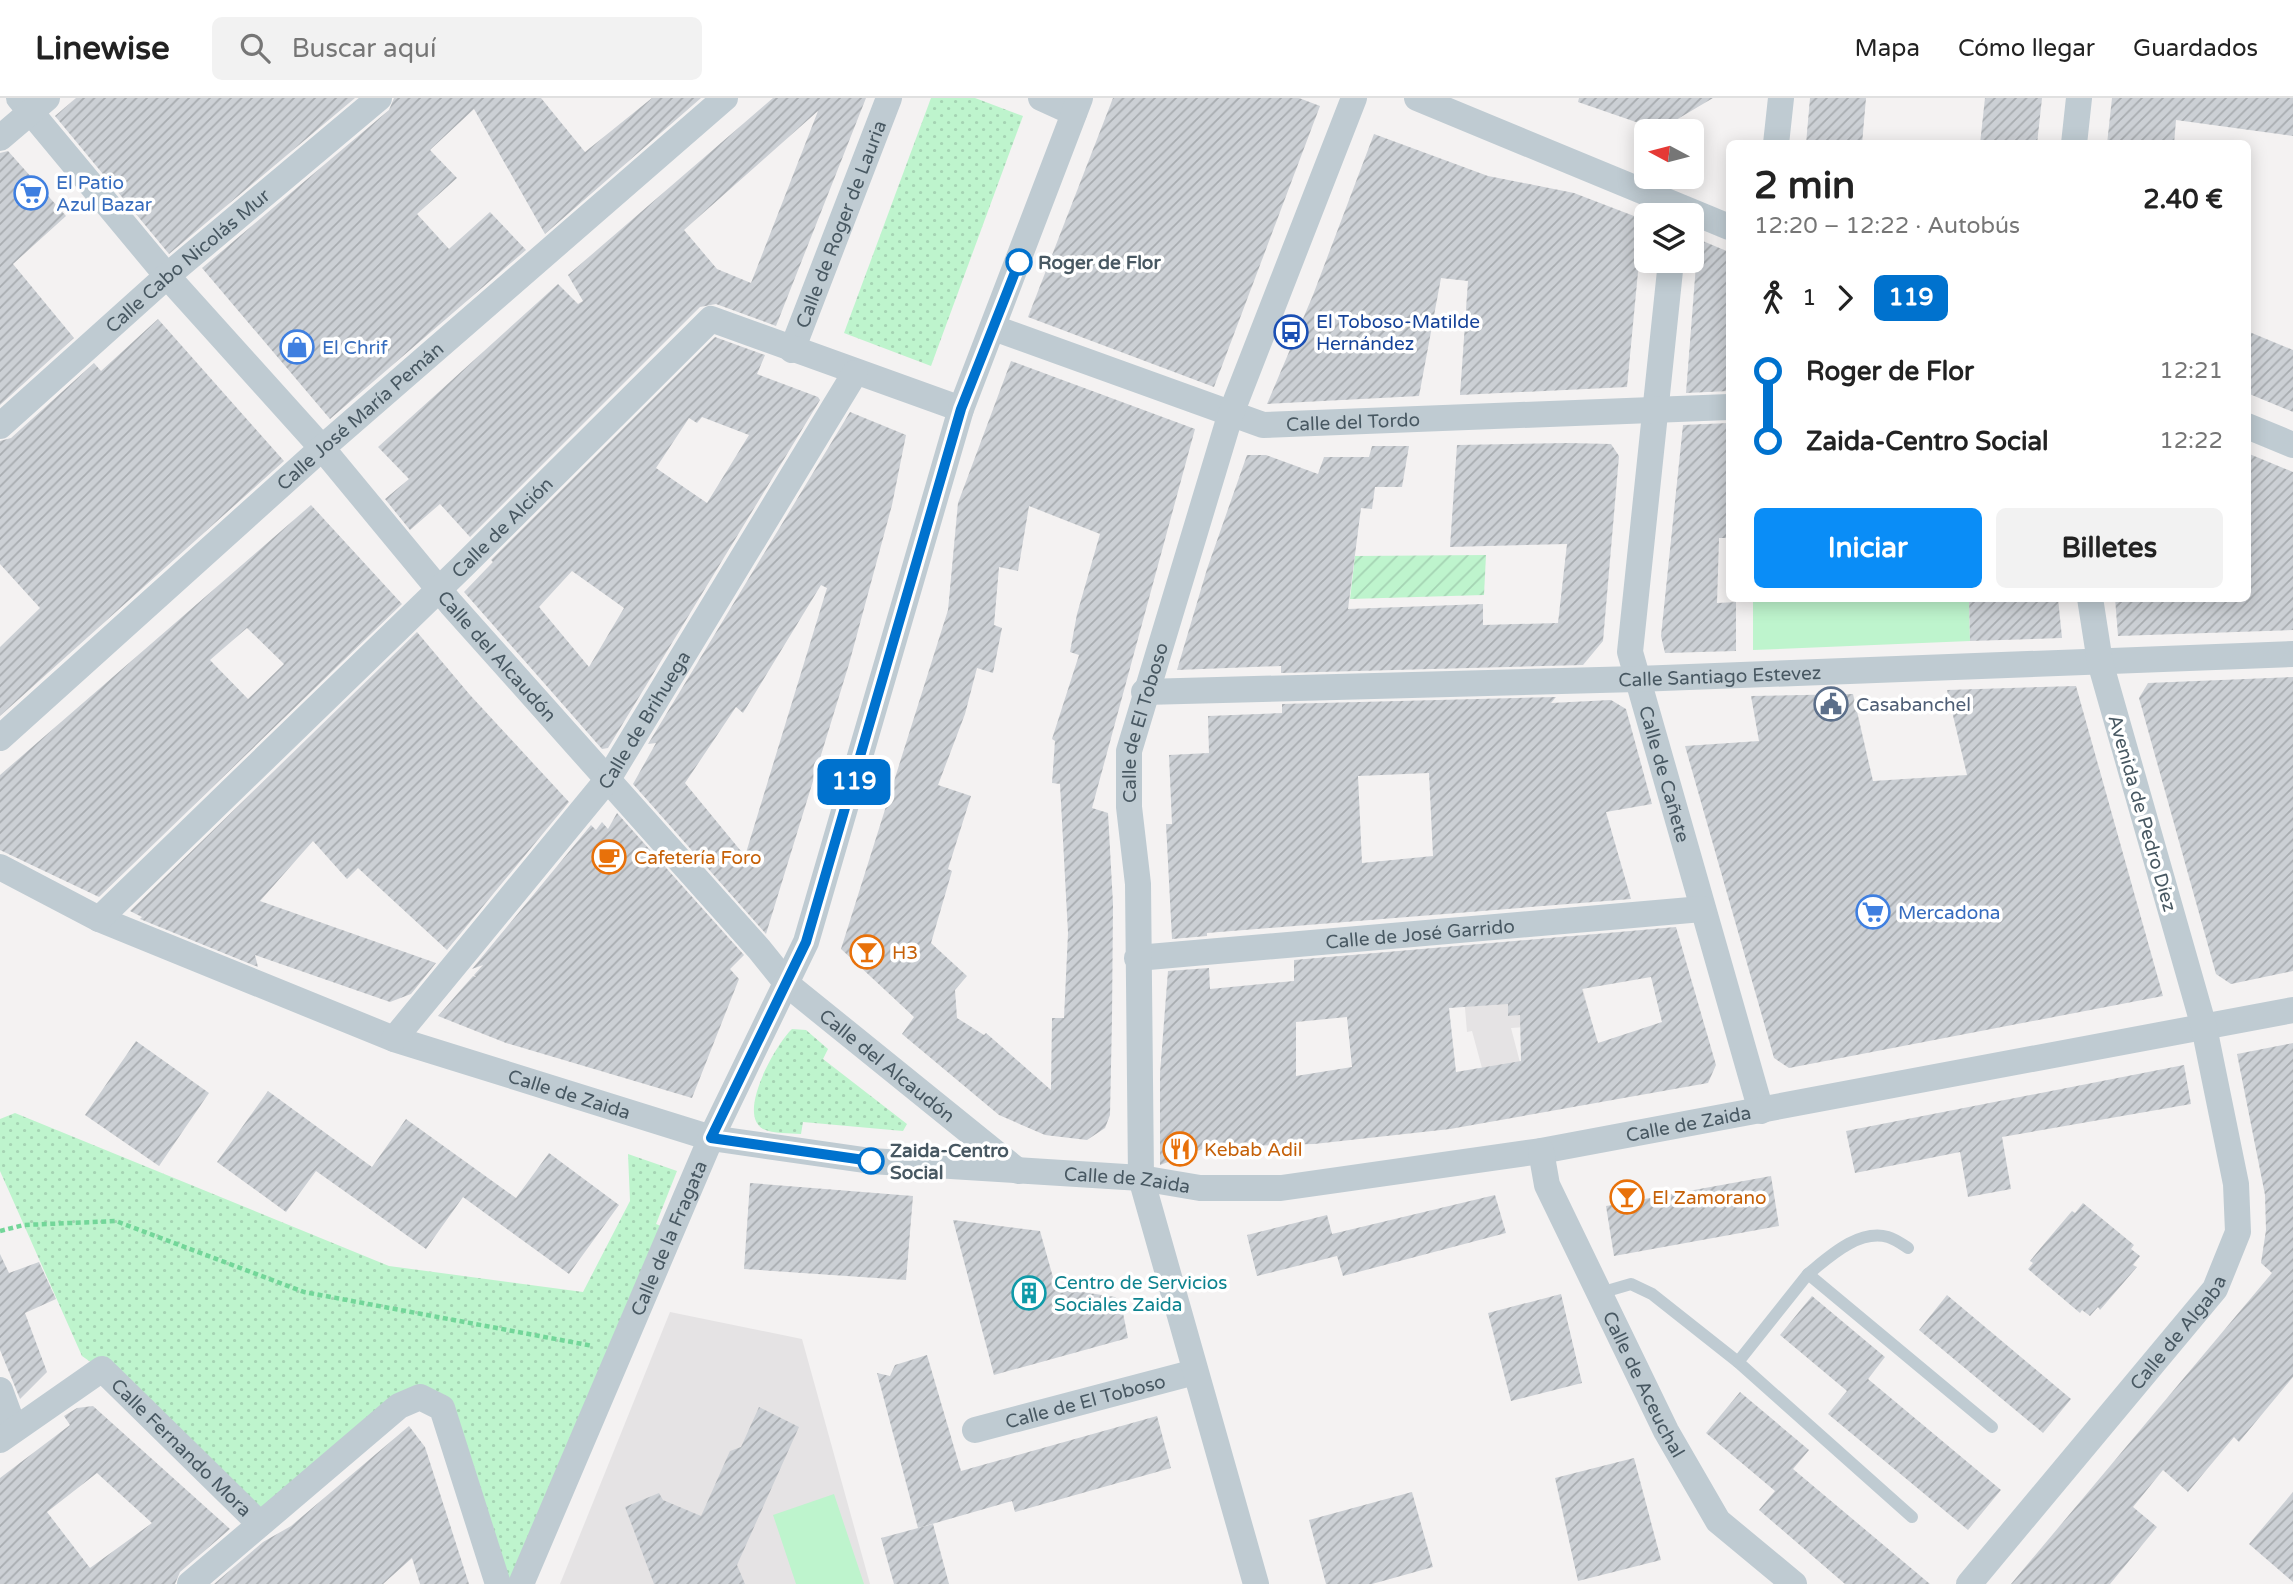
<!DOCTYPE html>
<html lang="es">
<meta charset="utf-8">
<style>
body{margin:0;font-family:"Varela Round",sans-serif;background:#f2f2f2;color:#222;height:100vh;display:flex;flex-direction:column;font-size:26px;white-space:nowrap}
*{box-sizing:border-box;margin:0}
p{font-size:23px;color:#767676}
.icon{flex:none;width:38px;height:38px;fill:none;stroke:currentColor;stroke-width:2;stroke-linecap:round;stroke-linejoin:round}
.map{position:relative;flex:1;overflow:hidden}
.side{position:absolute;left:1726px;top:42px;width:525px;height:462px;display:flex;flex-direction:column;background:#fff;border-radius:10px;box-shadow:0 4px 18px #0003}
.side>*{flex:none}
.badge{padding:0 14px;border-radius:10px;font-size:24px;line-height:46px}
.needle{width:46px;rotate:277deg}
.buttons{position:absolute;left:1634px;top:21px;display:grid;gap:14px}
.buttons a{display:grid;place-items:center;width:70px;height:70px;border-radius:10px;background:#fff;box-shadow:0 4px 18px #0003;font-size:35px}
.map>.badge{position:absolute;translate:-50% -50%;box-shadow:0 0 0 4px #fff}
.legs{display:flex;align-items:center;gap:10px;height:77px;padding:0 28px;font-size:23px}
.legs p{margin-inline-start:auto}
.head{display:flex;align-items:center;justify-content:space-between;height:119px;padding:0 28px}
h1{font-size:38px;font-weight:700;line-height:52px}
.primary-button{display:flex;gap:14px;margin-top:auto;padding:14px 28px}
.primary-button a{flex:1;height:80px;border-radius:10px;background:#0a8df7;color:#fff;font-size:28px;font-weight:700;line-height:80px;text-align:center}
.primary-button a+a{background:#f2f2f2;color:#222}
ul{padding:0 28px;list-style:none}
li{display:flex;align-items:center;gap:24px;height:70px;font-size:26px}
li i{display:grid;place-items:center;width:10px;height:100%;margin:0 9px;background:currentColor}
li i::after{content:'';width:18px;height:18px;margin:-9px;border:5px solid;border-radius:50%;background:#fff}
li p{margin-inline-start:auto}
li:first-child i{background:linear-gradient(#0000 50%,currentColor 0)}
li:last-child i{background:linear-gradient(currentColor 50%,#0000 0)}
header{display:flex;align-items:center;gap:42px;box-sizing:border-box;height:98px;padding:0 35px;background:#fff;border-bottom:2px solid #e0e0e0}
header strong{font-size:33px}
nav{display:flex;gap:38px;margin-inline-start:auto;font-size:24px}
.search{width:490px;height:63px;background:#f2f2f2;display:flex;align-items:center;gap:18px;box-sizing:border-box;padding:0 24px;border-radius:10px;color:#767676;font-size:26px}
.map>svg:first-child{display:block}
.education{fill:#e5e3e4}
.park{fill:url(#park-dots)}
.garden{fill:url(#garden-furrows)}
.pitch{fill:#bef4cd}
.building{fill:url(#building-hatch);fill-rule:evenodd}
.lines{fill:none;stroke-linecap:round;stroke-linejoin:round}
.path{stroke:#73d699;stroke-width:4.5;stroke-dasharray:5 3.5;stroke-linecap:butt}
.lane{stroke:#bfcbd2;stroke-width:12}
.street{stroke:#bfcbd2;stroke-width:26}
.line-1-casing{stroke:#fff;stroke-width:16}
.line-1{stroke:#0072ce;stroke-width:10}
.stop-1-dot{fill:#fff;stroke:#0072ce;stroke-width:3.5}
.labels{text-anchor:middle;stroke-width:7;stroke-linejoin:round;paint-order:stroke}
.shop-label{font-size:19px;fill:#366cbe;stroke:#fff;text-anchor:start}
.street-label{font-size:19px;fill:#485862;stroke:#fff}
.stop-label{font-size:19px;font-weight:bold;fill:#485862;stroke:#fff;text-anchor:start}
.transit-label{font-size:19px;fill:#164399;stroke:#fff;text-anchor:start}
.service-label{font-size:19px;fill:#4e5e75;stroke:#fff;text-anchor:start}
.food-label{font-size:19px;fill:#c56008;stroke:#fff;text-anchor:start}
.culture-label{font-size:19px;fill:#0d838f;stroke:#fff;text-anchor:start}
</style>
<header>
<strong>Linewise</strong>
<div class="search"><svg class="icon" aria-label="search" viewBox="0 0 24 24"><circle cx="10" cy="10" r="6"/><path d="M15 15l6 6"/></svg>Buscar aquí</div>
<nav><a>Mapa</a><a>Cómo llegar</a><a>Guardados</a></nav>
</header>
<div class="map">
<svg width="2293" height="1486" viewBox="0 0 2293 1486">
<defs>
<pattern id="park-dots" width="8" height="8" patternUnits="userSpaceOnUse" patternTransform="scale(1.75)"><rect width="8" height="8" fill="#bef4cd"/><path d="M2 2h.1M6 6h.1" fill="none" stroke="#a5d3b3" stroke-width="1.8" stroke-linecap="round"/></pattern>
<pattern id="garden-furrows" width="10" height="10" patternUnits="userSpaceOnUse" patternTransform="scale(1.75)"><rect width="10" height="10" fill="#bef4cd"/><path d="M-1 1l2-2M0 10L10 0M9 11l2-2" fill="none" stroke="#a5d3b3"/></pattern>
<pattern id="building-hatch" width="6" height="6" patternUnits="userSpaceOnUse" patternTransform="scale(1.75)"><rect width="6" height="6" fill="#ccd0d5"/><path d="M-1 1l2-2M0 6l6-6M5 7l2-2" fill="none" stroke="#a8acb0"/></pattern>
</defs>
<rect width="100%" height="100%" fill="#f4f2f2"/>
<g class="education">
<polygon points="1569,838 1590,918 1554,927 1511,930 1522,972 1482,970 1472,933 1467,934 1460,850"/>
<polygon points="670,1214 802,1241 870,1486 560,1486"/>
</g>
<g class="park">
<polygon points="931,0 975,0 1023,18 931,268 844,235"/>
<path d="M792 931 806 932 828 951 823 961 907 1026 903 1033 803 1024 801 1036C790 1035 773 1036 763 1031 736 1016 776 946 792 931Z"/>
<polygon points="15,1015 389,1168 583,1194 630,1103 628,1056 677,1073 656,1126 671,1132 521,1486 498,1486 442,1311 420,1299 260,1426 102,1272 82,1258 0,1073 0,1021"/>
</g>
<polygon class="garden" points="1486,457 1484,497 1350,501 1355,458"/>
<g class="pitch">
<polygon points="1753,501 1969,501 1970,543 1753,552"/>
<polygon points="834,1396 864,1486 796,1486 773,1417"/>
</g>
<g class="building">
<polygon points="76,0 355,0 169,156 55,18"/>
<polygon points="394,0 541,0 585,54 652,0 701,0 545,136 474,11 430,52 457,80 417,116 449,151 490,114 526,152 330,321 202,170 389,12"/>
<path d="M773 0H866L776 228 716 206 700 209 470 439 440 406 410 432 385 401 409 381 378 349 558 186 578 206 583 203 568 177ZM818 13 751 185 717 171 684 132Z"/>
<polygon points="1113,0 1299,0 1320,8 1214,289 1028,219"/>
<polygon points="1579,0 1713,0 1659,32 1578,4"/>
<polygon points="1810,0 1866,0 1862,46 1806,46"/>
<polygon points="1985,0 2042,0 2037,46 1980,46"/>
<polygon points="2112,0 2293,0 2293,38 2176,22 2174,46 2107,46"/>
<polygon points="1374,36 1488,78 1574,95 1634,118 1642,132 1627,289 1460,297 1468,183 1441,180 1419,298 1267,306 1313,197"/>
<polygon points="8,53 66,118 13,166 74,240 0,307 0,55"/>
<polygon points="1698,141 1729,154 1729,293 1686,295"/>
<polygon points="158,221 284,363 0,618 0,549 40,510 0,466 0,343 11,340 94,265 101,273"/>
<polygon points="2247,233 2293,252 2293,314 2247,295"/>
<path d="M715 239 765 257 757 276 818 299 820 302 608 650 602 651 464 494 493 464 491 462ZM702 319 749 337 707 405 656 370 689 320 697 325ZM572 473 624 510 589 569 539 509Z"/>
<path d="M1011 263 1195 331 1092 710 1108 715 1113 806 1112 920 1110 1017 1105 1030 1087 1042 1045 1037 999 1017 902 936 914 919 841 851 948 512 958 405ZM1029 408 1100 436 1077 516 1070 554 1079 557 1052 641 1055 643 1052 685 1060 686 1068 835 1064 920H1052L1051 992 986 935 984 937 957 920 955 892 967 878 931 845 952 773 948 771 971 698 938 687 965 616 977 570 993 575 1002 530 994 527 999 469 1018 473Z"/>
<path d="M850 314 906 337 892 407 849 566 766 836 633 686 656 645 648 646ZM821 487 827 490 745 758 685 685 736 609 743 615Z"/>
<polygon points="1729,325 1729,420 1727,440 1719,440 1717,505 1736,504 1736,553 1665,555 1661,538 1683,327"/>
<polygon points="1568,345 1611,346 1619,358 1603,543 1583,567 1281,575 1281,568 1177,572 1207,471 1247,357 1266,357 1318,376 1324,359 1369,359 1372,348 1409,348 1402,389 1375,389 1372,411 1361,410 1348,511 1483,506 1483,527 1558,525 1567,446 1450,449 1457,347"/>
<polygon points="2247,355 2293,374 2293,532 2118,538 2115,500 2247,500"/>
<path d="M311 407 402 506 99 799 0 752V677ZM247 530 284 566 248 601 210 562Z"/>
<polygon points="1969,500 2058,500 2062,540 1970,543"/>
<polygon points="417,534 470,597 569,704 447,852 358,770 347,781 313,743 260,803 436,865 411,896 390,904 255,857 258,869 140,821 142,819 130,813"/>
<polygon points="2293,579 2293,873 2231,886 2216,876 2139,600 2148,585"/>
<polygon points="2076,588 2163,898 1789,970 1774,960 1685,648 1759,643 1751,598 1853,596 1873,683 1967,677 1947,592"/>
<path d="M1556 599 1551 605 1611 602 1626 611 1652 706 1606 714 1631 801 1207 835V838L1172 841 1166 726H1172L1169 657 1209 655 1208 618 1282 615V606ZM1429 675 1433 758 1362 765 1358 678Z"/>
<polygon points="617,715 744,857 730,871 739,881 692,1000 506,945 438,918 473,878 476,879 474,877 483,867 472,871 591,727 596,732 602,724 608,731"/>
<path d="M1676 829 1716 967 1708 985 1450 1031 1314 1046 1208 1049 1160 1067V975L1168 873 1209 870 1210 891 1294 883V862ZM1651 879 1662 924 1598 945 1582 891ZM1508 906V918L1520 917 1521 963 1456 974 1449 910ZM1347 919 1352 969 1296 978V924Z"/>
<polygon points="136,943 209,995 159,1068 85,1017"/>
<polygon points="2293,945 2293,1279 2239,1344 2234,1339 2188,1394 2163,1372 2133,1409 2157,1429 2110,1486 2011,1486 2272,1175 2261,1165 2266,1132 2265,1097 2237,956"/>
<polygon points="2184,967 2191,1006 2002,1039 2011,1091 1968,1099 1960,1054 1855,1075 1846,1033"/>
<polygon points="268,993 372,1069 406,1021 516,1100 549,1055 619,1107 569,1176 463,1099 426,1151 316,1073 286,1114 217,1064"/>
<polygon points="1771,1078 1779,1128 1614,1158 1606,1108"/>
<polygon points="750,1085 913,1098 906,1182 744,1171"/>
<polygon points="1495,1097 1506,1135 1343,1178 1337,1158 1257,1178 1247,1137 1327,1117 1332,1136"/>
<polygon points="2083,1105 2134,1147 2131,1151 2140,1158 2133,1167 2137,1169 2100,1212 2098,1209 2090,1218 2082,1212 2080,1215 2028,1171 2033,1165 2030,1163 2044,1146 2072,1113 2075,1115"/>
<polygon points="953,1122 1040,1133 1056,1190 1115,1199 1121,1205 1128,1240 994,1277"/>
<polygon points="0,1156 9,1175 39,1164 56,1201 25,1215 47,1274 20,1301 0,1252"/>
<polygon points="1561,1196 1582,1285 1511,1303 1488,1215"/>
<polygon points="1947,1197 2071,1301 2043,1335 1919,1232"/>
<polygon points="1812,1198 1885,1259 1868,1281 2001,1392 1968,1432 1828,1316 1847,1293 1780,1237"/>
<polygon points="927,1257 961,1373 1157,1318 1171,1370 1015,1414 1012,1403 918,1430 877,1275 890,1278 895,1267"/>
<polygon points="1740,1294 1809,1352 1793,1371 1930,1486 1845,1486 1759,1412 1775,1393 1706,1335"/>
<path d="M93 1308 230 1431 180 1474 175 1486H0V1380L70 1327 64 1318 77 1310ZM97 1375 152 1425 90 1470 47 1414Z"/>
<polygon points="759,1309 799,1329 737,1467 745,1486 654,1486 625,1409 659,1395 663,1402 701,1418 730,1353 741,1349"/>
<polygon points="409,1328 425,1349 469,1486 420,1486 412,1460 383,1486 214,1486 263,1444 291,1428"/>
<polygon points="1634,1360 1661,1462 1578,1483 1555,1380"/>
<polygon points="1412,1394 1433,1469 1372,1486 1326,1486 1309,1422"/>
<polygon points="2293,1394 2293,1484 2249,1446"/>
<polygon points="933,1426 949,1486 894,1486 881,1440"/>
</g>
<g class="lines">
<polyline class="path" points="0,1133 24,1127 116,1123 304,1194 593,1248"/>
<g class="lane">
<path d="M1808 1176C1829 1159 1858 1131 1888 1139 1895 1141 1902 1146 1908 1150"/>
<polyline points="1600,1195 1631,1186 1652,1196 1738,1264 1912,1419"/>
<polyline points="1738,1264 1808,1176 1992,1329"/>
</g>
<g class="street">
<path id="s1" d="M19 0 167 178 322 350 451 506 759 851 788 887 1018 1073"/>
<polyline points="1041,0 1074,15"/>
<polyline points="1417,0 1729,129"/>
<polyline points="0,40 47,0"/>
<polyline points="1776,46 1781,0"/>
<polyline points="2074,46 2079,0"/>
<path id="s2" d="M1671 163 1630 554 1761 1013"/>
<path id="s3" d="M994 230 1263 327 1729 309"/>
<path id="s4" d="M792 252 889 0"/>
<path id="s5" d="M0 328 167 178 379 0"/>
<polyline points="2247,328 2293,347"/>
<path id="s6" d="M1144 594 1637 581 2293 556"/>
<path id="s7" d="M0 640 322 350 725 0"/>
<path id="s8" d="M0 769 99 821 394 941 711 1040 871 1063 1141 1080 1200 1090H1281L1541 1053 2293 912"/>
<path id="s9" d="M99 821 462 469 711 221 961 311"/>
<path id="s10" d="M1137 860 1702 811"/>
<path id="s11" d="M394 941 608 681 855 275"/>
<path id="s12" d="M1541 1053 1547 1087 1666 1333 1718 1423 1794 1486"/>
<polyline points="0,1292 14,1330"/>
<path id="s13" d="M975 1332 1195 1274"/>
<path id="s14" d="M0 1342 102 1271 260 1426"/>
<polyline points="190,1486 399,1308 420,1299 442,1310 498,1486"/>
<path id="s15" d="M521 1486 711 1040 806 844 961 311 1080 0"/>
<path id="s16" d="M1256 1486 1141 1080 1138 786 1129 709V653L1230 318 1354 0"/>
<path id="s17" d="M1969 1486 2215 1191 2238 1134 2236 1086 2204 929 2100 564 2090 500"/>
</g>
</g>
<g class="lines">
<defs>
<polyline id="line-1" points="871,1063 711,1040 806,844 961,311 1019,164"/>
</defs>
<use href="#line-1" class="line-1-casing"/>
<use href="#line-1" class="line-1"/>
</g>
<defs>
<symbol id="supermarket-ring" viewBox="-11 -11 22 22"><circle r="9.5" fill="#fff" stroke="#3f7fe0" stroke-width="1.5"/><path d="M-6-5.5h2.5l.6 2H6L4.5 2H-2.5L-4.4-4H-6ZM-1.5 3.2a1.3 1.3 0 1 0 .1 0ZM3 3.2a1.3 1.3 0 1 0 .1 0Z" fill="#3f7fe0"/></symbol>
<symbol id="bus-ring" viewBox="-11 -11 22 22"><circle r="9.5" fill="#fff" stroke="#1a4fb4" stroke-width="1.5"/><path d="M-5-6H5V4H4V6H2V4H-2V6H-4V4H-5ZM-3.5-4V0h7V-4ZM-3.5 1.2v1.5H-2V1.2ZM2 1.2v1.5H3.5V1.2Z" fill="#1a4fb4"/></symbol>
<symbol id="shop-ring" viewBox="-11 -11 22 22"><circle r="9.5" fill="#fff" stroke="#3f7fe0" stroke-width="1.5"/><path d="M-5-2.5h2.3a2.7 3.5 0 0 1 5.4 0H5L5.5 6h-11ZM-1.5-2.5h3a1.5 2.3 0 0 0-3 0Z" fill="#3f7fe0"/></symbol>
<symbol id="civic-ring" viewBox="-11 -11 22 22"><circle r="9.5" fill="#fff" stroke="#5c6f8a" stroke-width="1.5"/><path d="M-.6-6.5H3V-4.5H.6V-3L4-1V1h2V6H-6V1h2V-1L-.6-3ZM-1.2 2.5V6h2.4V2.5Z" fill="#5c6f8a"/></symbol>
<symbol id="cafe-ring" viewBox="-11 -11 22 22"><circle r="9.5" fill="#fff" stroke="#e8710a" stroke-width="1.5"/><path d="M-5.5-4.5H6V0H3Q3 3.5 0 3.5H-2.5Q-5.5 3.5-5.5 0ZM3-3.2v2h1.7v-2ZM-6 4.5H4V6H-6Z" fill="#e8710a"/></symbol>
<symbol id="bar-ring" viewBox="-11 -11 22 22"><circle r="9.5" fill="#fff" stroke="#e8710a" stroke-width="1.5"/><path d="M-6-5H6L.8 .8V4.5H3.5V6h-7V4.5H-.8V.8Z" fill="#e8710a"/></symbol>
<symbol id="restaurant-ring" viewBox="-11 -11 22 22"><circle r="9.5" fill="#fff" stroke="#e8710a" stroke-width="1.5"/><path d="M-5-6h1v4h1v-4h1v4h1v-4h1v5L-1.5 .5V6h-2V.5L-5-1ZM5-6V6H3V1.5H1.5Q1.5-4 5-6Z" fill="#e8710a"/></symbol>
<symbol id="building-ring" viewBox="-11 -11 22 22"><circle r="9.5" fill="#fff" stroke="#0f9aa8" stroke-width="1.5"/><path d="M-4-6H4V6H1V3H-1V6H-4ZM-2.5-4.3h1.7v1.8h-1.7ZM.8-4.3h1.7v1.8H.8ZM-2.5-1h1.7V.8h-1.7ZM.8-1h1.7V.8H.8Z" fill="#0f9aa8"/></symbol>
</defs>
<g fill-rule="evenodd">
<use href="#supermarket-ring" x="12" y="76" width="38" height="38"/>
<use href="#bus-ring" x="1272" y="215" width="38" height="38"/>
<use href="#shop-ring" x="278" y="230" width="38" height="38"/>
<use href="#civic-ring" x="1812" y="587" width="38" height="38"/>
<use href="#cafe-ring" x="590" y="740" width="38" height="38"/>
<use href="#supermarket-ring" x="1854" y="795" width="38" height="38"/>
<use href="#bar-ring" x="848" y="835" width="38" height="38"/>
<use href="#restaurant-ring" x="1161" y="1032" width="38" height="38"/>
<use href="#bar-ring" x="1608" y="1080" width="38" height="38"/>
<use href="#building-ring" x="1010" y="1176" width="38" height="38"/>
</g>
<g class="stop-1-dot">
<circle cx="1019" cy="164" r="12"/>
<circle cx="871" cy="1063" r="12"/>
</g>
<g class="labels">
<g class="shop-label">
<text x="56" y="91">El Patio<tspan x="56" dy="22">Azul Bazar</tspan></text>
<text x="322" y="256">El Chrif</text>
<text x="1898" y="821">Mercadona</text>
</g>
<g class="street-label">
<text dy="7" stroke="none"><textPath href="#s4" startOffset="135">Calle de Roger de Lauria</textPath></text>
<text dy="7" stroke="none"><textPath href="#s5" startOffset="250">Calle Cabo Nicolás Mur</textPath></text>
<text dy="7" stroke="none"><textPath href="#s7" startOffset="483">Calle José María Pemán</textPath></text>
<text dy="7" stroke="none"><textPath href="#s3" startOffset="376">Calle del Tordo</textPath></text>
<text dy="7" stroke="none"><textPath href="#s9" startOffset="562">Calle de Alción</textPath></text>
<text dy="7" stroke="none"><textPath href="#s1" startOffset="735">Calle del Alcaudón</textPath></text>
<text dy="7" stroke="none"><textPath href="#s6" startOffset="576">Calle Santiago Estevez</textPath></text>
<text dy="7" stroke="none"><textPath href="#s11" startOffset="406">Calle de Brihuega</textPath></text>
<text dy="7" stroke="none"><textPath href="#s16" startOffset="880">Calle de El Toboso</textPath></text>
<text dy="7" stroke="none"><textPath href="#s2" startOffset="520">Calle de Cañete</textPath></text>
<text transform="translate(2143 715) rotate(74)" y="7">Avenida de Pedro Díez</text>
<text dy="7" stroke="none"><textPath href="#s10" startOffset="284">Calle de José Garrido</textPath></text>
<text dy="7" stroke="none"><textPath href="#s1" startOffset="1302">Calle del Alcaudón</textPath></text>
<text dy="7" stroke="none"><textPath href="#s8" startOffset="614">Calle de Zaida</textPath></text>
<text dy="7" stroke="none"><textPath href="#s8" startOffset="1748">Calle de Zaida</textPath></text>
<text dy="7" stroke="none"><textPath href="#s8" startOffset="1181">Calle de Zaida</textPath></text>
<text dy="7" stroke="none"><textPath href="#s15" startOffset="376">Calle de la Fragata</textPath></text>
<text dy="7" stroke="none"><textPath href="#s17" startOffset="327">Calle de Algaba</textPath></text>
<text dy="7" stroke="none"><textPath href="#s12" startOffset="256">Calle de Aceuchal</textPath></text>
<text dy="7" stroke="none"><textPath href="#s13" startOffset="114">Calle de El Toboso</textPath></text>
<text dy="7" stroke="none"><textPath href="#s14" startOffset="236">Calle Fernando Mora</textPath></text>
</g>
<g class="stop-label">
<text x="1038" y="171">Roger de Flor</text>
<text x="890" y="1059">Zaida-Centro<tspan x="890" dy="22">Social</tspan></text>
</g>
<g class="transit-label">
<text x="1316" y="230">El Toboso-Matilde<tspan x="1316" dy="22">Hernández</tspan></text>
</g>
<g class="service-label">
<text x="1856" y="613">Casabanchel</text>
</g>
<g class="food-label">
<text x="634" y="766">Cafetería Foro</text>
<text x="892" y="861">H3</text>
<text x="1204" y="1058">Kebab Adil</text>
<text x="1652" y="1106">El Zamorano</text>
</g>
<g class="culture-label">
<text x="1054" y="1191">Centro de Servicios<tspan x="1054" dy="22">Sociales Zaida</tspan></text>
</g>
</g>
</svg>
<div class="buttons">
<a><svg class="needle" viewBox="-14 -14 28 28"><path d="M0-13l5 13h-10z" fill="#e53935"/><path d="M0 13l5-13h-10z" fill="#767676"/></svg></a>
<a><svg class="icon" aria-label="layers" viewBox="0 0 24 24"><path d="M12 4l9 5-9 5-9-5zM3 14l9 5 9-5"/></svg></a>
</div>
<b class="badge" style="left:854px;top:684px;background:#0072ce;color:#fff">119</b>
<section class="side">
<div class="head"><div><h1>2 min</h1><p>12:20 – 12:22 · Autobús</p></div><b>2.40 €</b></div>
<div class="legs"><svg class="icon" aria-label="walk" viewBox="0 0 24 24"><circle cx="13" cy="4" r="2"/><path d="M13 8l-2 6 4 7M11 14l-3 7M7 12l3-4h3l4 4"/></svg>1<svg class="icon" aria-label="forward" viewBox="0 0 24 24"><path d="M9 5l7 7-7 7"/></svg><b class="badge" style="background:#0072ce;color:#fff">119</b></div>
<ul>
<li><i style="color:#0072ce"></i><b>Roger de Flor</b><p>12:21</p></li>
<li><i style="color:#0072ce"></i><b>Zaida-Centro Social</b><p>12:22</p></li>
</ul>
<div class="primary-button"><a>Iniciar</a><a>Billetes</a></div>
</section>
</div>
